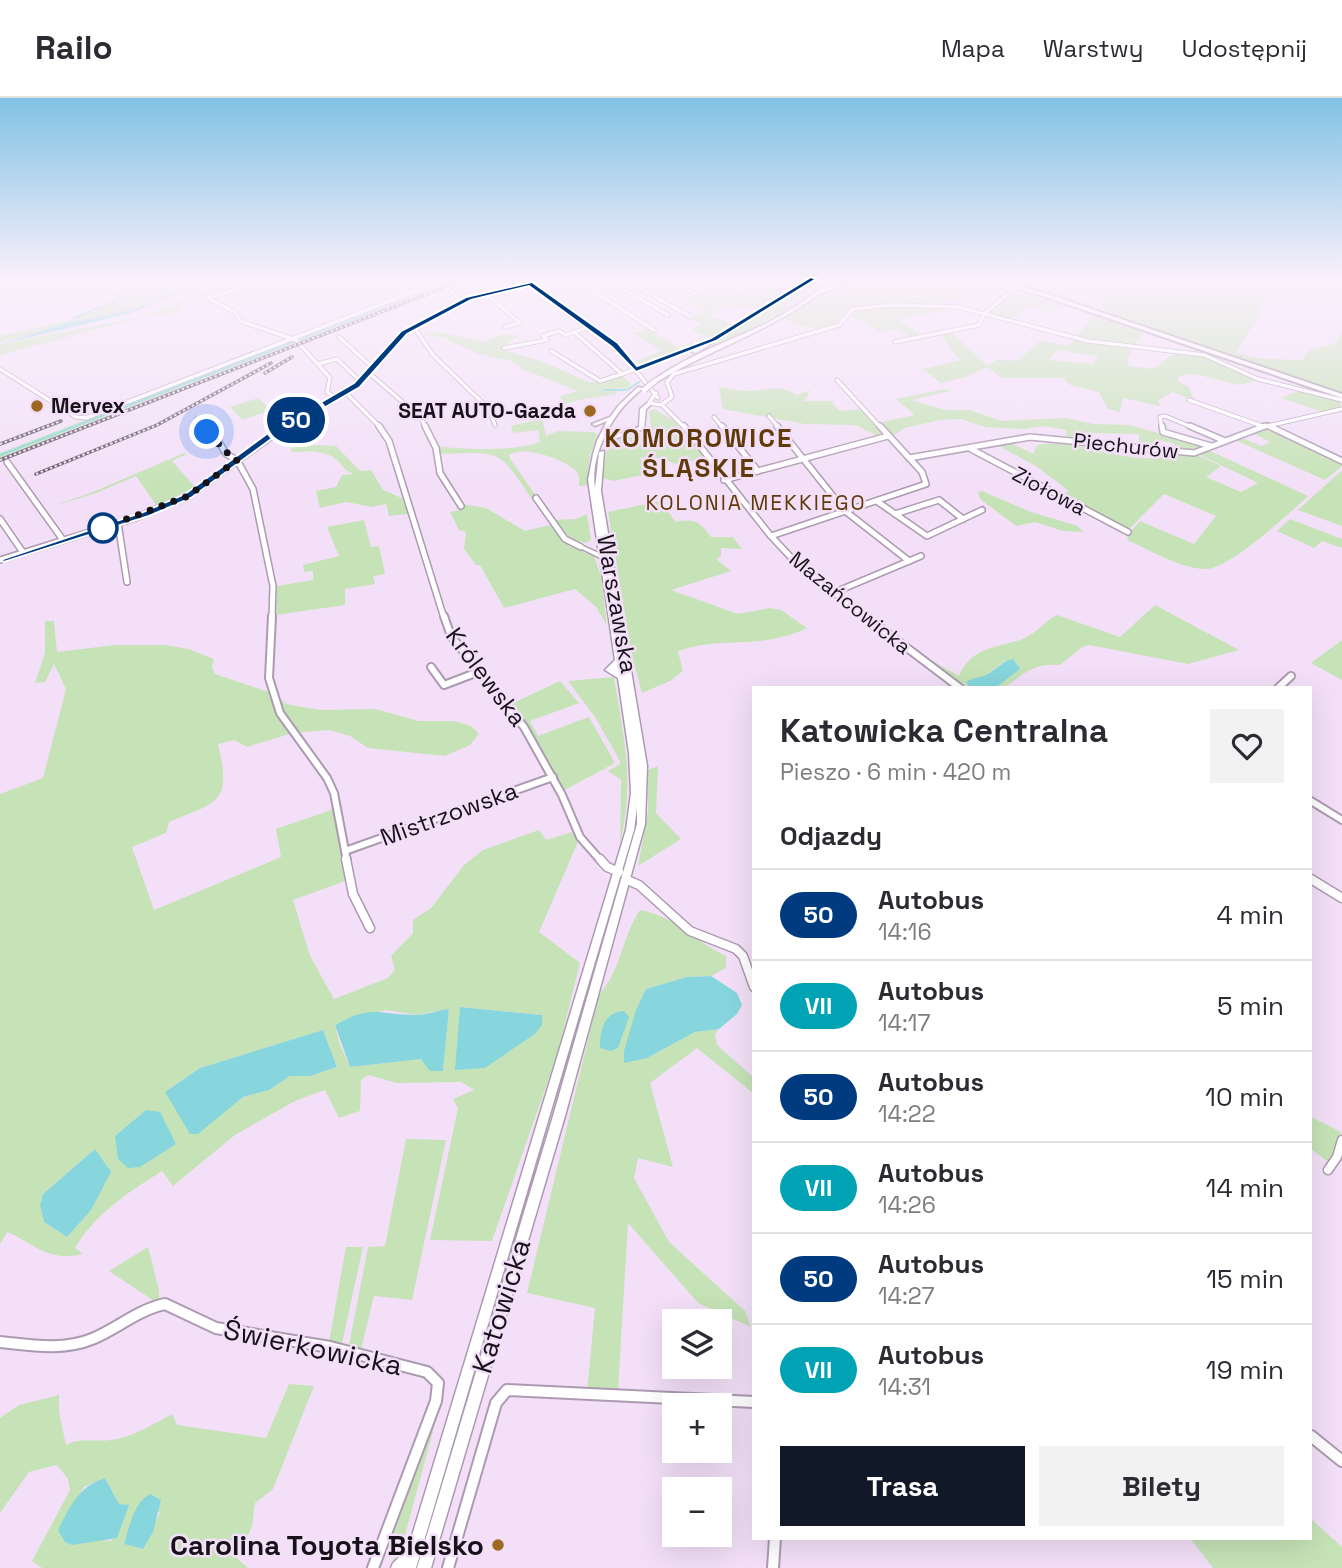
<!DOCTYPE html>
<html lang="pl">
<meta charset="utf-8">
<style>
body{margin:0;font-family:"Space Grotesk",sans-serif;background:#f2f2f3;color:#2b2b33;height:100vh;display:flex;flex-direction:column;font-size:26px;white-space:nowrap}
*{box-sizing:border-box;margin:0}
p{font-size:23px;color:#7c7c81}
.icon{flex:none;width:38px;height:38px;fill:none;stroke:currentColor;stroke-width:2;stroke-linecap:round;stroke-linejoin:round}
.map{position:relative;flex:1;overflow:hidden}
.drawer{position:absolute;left:752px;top:588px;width:560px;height:854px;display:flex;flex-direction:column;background:#fff;border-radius:0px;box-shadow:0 7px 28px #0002}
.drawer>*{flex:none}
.badge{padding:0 14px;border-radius:23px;font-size:24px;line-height:46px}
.tools{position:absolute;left:662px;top:1211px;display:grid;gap:14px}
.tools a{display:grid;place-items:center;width:70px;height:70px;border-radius:0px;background:#fff;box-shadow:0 7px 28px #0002;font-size:35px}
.you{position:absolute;width:35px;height:35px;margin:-18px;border:5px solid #fff;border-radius:50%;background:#1a73e8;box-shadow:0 0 0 10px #1a73e833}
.map>.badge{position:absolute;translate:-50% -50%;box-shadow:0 0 0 4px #fff}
h2{padding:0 28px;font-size:26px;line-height:63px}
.round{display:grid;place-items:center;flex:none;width:74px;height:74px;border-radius:0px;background:#f2f2f3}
.summary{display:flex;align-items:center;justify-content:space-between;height:119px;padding:0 28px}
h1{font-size:33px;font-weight:800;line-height:52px}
.primary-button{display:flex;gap:14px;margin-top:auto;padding:14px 28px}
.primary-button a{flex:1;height:80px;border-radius:0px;background:#111827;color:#fff;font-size:28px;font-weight:800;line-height:80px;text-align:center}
.primary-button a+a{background:#f2f2f3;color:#2b2b33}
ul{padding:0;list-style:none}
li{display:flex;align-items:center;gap:21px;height:91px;padding:0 28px;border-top:2px solid #e1e1e2}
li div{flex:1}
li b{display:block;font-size:26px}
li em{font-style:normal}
li .badge{min-width:77px;font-weight:700;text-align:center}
header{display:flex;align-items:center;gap:42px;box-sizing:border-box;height:98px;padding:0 35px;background:#fff;border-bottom:2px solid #e1e1e2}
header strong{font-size:33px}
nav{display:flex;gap:38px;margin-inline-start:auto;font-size:24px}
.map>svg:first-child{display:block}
.green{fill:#c6e3b7;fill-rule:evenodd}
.water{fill:#87d6dd}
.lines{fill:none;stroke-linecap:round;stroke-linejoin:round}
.stream{stroke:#87d6dd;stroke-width:2}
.minor-far4-casing{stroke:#ac9ab1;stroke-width:5}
.minor-far3-casing{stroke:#ac9ab1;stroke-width:8}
.minor-far2-casing{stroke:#ac9ab1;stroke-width:10}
.minor-far1-casing{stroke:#ac9ab1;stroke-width:11}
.minor-casing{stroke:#ac9ab1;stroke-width:14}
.major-casing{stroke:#ac9ab1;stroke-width:3}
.highway-casing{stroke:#ac9ab1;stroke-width:4}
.minor-far4{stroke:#fff;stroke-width:3.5}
.minor-far3{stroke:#fff;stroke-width:5}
.minor-far2{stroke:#fff;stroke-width:6}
.minor-far1{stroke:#fff;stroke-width:8}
.minor{stroke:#fff;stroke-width:10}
.major{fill:#fff;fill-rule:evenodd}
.highway{fill:#fff;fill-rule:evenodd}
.rail-casing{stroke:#645967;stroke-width:3.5}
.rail{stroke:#f3e0f8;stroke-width:2;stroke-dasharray:2.5;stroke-linecap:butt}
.major-bridge-casing{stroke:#ac9ab1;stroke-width:7;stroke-linecap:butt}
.major-bridge{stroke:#fff;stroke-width:5}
.line{fill:#003b80;stroke:#fff;stroke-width:2}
.walk{stroke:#171119;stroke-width:7;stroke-dasharray:0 12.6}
.poi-dot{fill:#9e6722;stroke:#f3e0f8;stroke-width:2.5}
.stop-dot{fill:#fff;stroke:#003b80;stroke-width:3.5}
.labels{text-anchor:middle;stroke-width:5;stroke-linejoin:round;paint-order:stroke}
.far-poi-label{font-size:21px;font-weight:bold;fill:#171119;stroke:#f3e0f8;text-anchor:start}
.far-street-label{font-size:21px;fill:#171119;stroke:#f3e0f8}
.far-neighbourhood-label{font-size:21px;letter-spacing:2px;fill:#603a08;stroke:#f3e0f8}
.street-label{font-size:24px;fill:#171119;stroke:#f3e0f8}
.far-district-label{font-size:26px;font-weight:bold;letter-spacing:2px;fill:#603a08;stroke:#f3e0f8}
.near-street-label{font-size:28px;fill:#171119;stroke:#f3e0f8}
.near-poi-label{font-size:28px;font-weight:bold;fill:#171119;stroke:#f3e0f8;text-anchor:end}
</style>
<header>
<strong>Railo</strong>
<nav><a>Mapa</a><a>Warstwy</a><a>Udostępnij</a></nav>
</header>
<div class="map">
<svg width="1342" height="1470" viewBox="0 0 1342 1470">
<rect width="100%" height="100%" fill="#f3e0f8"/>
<g class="green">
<path d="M197 181H209L135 211 0 244V238C24 232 104 219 116 199H138Z"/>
<polygon points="245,181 269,181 186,205 178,210 179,213 158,219 158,215 0,257 0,246 136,220"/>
<path d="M717 181H759L778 189 788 188 758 211 752 209 746 212 728 207 709 217 733 227 686 251 682 248 709 240 692 232 701 226 690 220 704 214 684 203 710 192 705 188C725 188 735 197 757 190L746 184 732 188Z"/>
<polygon points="816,181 832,181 792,211 689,261 652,282"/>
<path d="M855 181H981L1060 206 1053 214 1027 209 1013 221 991 215 1011 195 984 190 980 193 961 190 958 195 969 200 942 205 954 211 897 221 923 238 913 240 898 231 881 234 849 216C825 239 808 231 782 219L831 190Z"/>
<path d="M1000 181C1032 181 1064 198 1101 211L1110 190 1055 181H1342V190L1287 183 1270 186 1256 215 1258 220 1235 255 1263 261 1302 262 1310 252 1334 246 1342 234V295Z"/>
<polygon points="437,187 442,188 298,240"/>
<polygon points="1093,217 1143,235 1133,250 1077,239"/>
<polygon points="649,231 682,252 643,266 638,265 637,263 661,253 633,235"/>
<path d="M949 232 988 268 998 261 1017 263 1041 242 1066 248 1076 241 1132 251 1127 264 1129 268 1153 271C1161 267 1167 258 1176 256 1203 250 1235 275 1259 282L1238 287 1203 278 1188 276 1179 278 1178 283 1189 289 1194 302 1173 294 1158 302 1160 308 1123 300 1120 314 1108 311 1099 294 1070 287 1063 280H1002L987 269 966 279 941 285 923 271 961 262 950 251 941 235ZM1058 252 1097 258 1098 259 1092 266 1049 262Z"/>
<path d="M440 234 485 244C496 239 505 233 518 238L502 249 504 252 541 263 591 285 621 277 631 286 626 291 616 290V296L578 302 541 315 546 338 558 333 594 334 598 338 590 357 587 387 579 388C579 382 580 376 575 372 562 360 523 347 509 357L511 362 536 398 531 400C499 350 498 354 440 356L438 348C462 352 519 353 540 344L538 332 513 335 511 328 536 322V314L564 306 560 298 578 293 522 271 511 263 479 256 443 240 421 236Z"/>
<polygon points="288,243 296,244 0,360 0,355"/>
<path d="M719 289C728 290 739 293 748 293 766 292 779 286 797 297L810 292 805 303H835L832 305 840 313 862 311 884 337 880 339 855 327 805 326 723 311Z"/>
<polygon points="945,291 950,293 911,302 945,312 970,312 1001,323 1065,320 1094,326 1129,327 1206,348 1193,354 1175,352 1173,345 1156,342 1158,350 1139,348 1139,336 1082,335 1083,343 1067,341 1066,332 1043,328 1024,331 985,329 961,321 940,322 904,330 891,340 877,325 915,317 896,301"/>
<polygon points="1299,293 1340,303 1342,310 1323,314 1281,300"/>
<polygon points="258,300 271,312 243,322 230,309"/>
<path d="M654 311 673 322 705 360 676 366 652 358 640 360 652 375 613 383 603 380C604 325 627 349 651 330L649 314Z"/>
<polygon points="1267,329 1342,364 1342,368 1325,382 1233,341 1240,339 1261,348 1270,344 1251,334"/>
<path d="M301 342 314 347 336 348 360 373 371 372 383 392 402 400 408 416 389 418 386 406 372 409 346 404 320 410 316 393 336 389 342 377 354 376C345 373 344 369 337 362 327 352 306 353 293 354L290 352Z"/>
<path d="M1009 344 1033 356 1037 347C1080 339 1120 366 1163 359L1167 353 1195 356 1221 368 1206 379 1241 394 1258 385 1198 356 1208 352 1308 398C1290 415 1229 471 1206 471 1181 471 1152 453 1129 443L1127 438 1140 423 1194 446 1216 418 1164 396 1127 433 1061 398 1069 393 1036 368 999 348Z"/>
<polygon points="184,355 187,356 172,363 195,389 157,408 136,378 96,395 47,410 93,394"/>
<polygon points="1342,373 1342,428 1298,412 1340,374"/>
<polygon points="982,393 1031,414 1078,428 1083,434 1063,433 1035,424 1016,428 980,401 978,394"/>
<path d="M660 403 676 424C695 420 700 424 711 439H733L742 451 721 450V458L716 461 731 473 671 492 738 516 770 510 781 512 807 530C759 553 723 537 678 553L683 573 670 583 642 595 631 554 608 414Z"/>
<polygon points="462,406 486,410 525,433 550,427 569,448 594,458 601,478 607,528 596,509 575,491 504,510 480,467 476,467 464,451 466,434 459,432 450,414 459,412"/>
<polygon points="587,416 591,442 586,445 571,441 555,422 576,421"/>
<polygon points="1290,421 1342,441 1342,450 1322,443 1314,450 1277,433"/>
<polygon points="364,422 371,449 379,448 385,476 373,478 375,486 345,491 345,507 276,517 277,488 313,482 313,473 304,474 303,467 339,458 327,429"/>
<path d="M1155 507 1239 552 1188 566 1089 547 1082 549 1060 567C1021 564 1017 590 995 590L1003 584 1006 562 985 578 966 584 969 590H964L908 549 959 578C974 543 1006 552 1030 537 1041 531 1046 522 1057 517L1120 539Z"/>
<path d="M45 523H54L57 554 115 547H165L188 551 214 561 212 569 215 576 275 596 286 606 321 612 375 611 419 623H455L471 628 479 636 470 647 445 658 368 650 350 638 329 632 293 635 247 649 234 642 218 646C232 705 219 703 169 724L166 735 132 749 154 812 281 759 276 731 334 711 348 782 293 802 310 858 334 901 388 880 395 871 391 858 413 835V822L431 810 464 767 483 752 539 732 546 742 572 734 578 744 539 834 580 865 558 954 492 1143 430 1142 458 1010 453 1001 474 992 461 984 397 985 368 977 361 982 360 1013 339 1020 325 992 295 1003 235 1037 173 1088 162 1073C129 1094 96 1115 75 1150L83 1156C47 1164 37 1147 7 1134L0 1146V696L43 680 66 591 54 566 45 584 35 585 45 555ZM460 909 542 917 535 936 485 970ZM449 911 443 973 421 961 350 969 340 947 335 927 385 912 417 917ZM323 932 337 969 310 978H290L269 992 243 999 220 1016 165 994 200 970ZM146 1012 176 1046 165 1053 115 1038ZM95 1051C105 1100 100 1102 67 1139L44 1124 40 1107 43 1096Z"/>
<polygon points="1342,542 1342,582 1311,565"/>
<path d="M614 579C624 642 635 681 620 746L621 682 608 673 619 667 620 663 595 619 568 583Z"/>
<polygon points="560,583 579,605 530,623 538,638 589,619 614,663 613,666 563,693 540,647 511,606"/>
<polygon points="658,668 656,715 681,741 638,768 648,713 648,672"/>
<path d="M640 812C677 819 693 842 726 858V870L711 878 687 879 646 891 636 912 647 960 695 934 719 931 715 936 717 947 754 980V996L697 950 650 985 673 1069 638 1060 634 1080 669 1144 745 1213 751 1229 698 1205 628 1125 618 1292 587 1293 595 1210 527 1195 599 896C621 874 622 838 640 812Z"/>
<polygon points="1311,1019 1341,1034 1334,1055 1327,1063 1311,1051"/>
<polygon points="406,1041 446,1042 412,1202 374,1198 361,1251 349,1247 368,1149 385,1148"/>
<polygon points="148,1149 159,1192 159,1202 154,1203 109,1173"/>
<polygon points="346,1149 363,1149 342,1246 329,1244"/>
<path d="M289 1286 314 1288 273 1391 255 1405 252 1429 237 1460 248 1470H42L32 1463 70 1392 68 1381 57 1367 29 1374 0 1415V1320L19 1307 59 1297V1314L66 1347C81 1339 94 1344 110 1342 132 1340 153 1326 172 1316L177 1327 266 1340ZM105 1380 119 1406 112 1443 101 1442 63 1423 84 1389ZM138 1408 160 1414 143 1451 124 1446Z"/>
<polygon points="439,1311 398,1463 394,1462 393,1438"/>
<polygon points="1311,1421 1342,1449 1342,1470 1213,1470 1190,1440 1311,1440"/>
</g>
<g class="water">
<polygon points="209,181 216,181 129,216 0,246 68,225 135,211"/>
<path d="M1013 561 1020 571 995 590 969 589 966 584C974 579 981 580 988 576 997 571 1002 563 1013 561Z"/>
<polygon points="711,878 737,895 742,907 737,916 719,931 695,934 647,960 624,965 624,953 636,912 646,891 687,879"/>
<polygon points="460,909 542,917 542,927 535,936 485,970 455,972"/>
<path d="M449 911 443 973H430L421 961 350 969 335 927C373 906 378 917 416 917 427 917 439 912 449 911Z"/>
<path d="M624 913 629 919 618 950 611 953 600 950C600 932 603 915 624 913Z"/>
<polygon points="323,932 337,969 310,978 290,978 269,992 243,999 198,1036 190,1036 165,994 200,970"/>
<polygon points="146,1012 160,1014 176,1046 140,1069 128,1070 118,1061 115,1038"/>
<polygon points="95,1051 111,1074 91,1112 67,1139 44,1124 40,1107 43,1096"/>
<path d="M105 1380 119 1406 129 1407 117 1440 72 1447 65 1444 58 1432C71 1407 78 1389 105 1380Z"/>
<path d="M150 1396 161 1402 153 1434 143 1451 124 1446C129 1430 134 1404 150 1396Z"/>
</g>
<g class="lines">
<g class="stream">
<polyline points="40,190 52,201"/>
<polyline points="4,191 34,185"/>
<polyline points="74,220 120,201 96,181"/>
<polyline points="299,242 418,196"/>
<polyline points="604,292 627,292 639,284"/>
<polyline points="0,357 294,244"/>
</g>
<defs>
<g id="minor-far4">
<polyline points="542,181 584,188 669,182 695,196"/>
<polyline points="714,181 740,193"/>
<polyline points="771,181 785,187"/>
<polyline points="527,182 536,181"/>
<polyline points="631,185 691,219"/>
<polyline points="614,186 668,217"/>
<polyline points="525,187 617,249 658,300"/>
<polyline points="585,188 654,232"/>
<polyline points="451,193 461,203"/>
<polyline points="485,195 520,225 505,229"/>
<polyline points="207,200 235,214 240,223 296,242 330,280 327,294 336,300"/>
<polyline points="207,200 275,181"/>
<polyline points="414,229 433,257 489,311 495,327"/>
<polyline points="574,234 622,276 686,252"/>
<polyline points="339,239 373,270"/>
<polyline points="895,244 979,227 984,216 1014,191 983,184"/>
<polyline points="504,250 547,242 543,238 559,233 566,237 589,229"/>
<polyline points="551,253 600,283 622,276"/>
<polyline points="318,266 337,261 361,284"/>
<polyline points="0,271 76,319 86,320 447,181"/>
<polyline points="369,275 421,320 426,330"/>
<polyline points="837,282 881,330"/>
<polyline points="346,295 381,330"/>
<polyline points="656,295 649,305 661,307 672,299 667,284 674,276 839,227 853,211 892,207 958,209 1088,243 1204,257 1258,281 1342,302"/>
<polyline points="1189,302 1262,328"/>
<polyline points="662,307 685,330"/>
<polyline points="769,318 779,330"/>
<polyline points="714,319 723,330"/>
<polyline points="196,321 202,330"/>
<polyline points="1268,328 1272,330"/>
<polyline points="283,330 357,287 394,243 409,231 461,203 519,185"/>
<polyline points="1162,330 1160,319 1165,318 1194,330"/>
<polyline points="1259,330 1342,311"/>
</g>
<g id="minor-far3">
<polyline points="201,328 219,344 226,356 237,362 253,391 273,488 272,520"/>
<polyline points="379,328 389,343 444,520"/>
<polyline points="425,328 436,350 440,375 461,408"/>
<polyline points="684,328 770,437 799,468 867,520"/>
<polyline points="722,328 758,373"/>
<polyline points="777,328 844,412 909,463"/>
<polyline points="1162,328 1163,334 1211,348"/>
<polyline points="1190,328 1225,343"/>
<polyline points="1269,328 1342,363"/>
<polyline points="971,351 1128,434"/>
<polyline points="909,360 1030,339 1194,355 1265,328"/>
<polyline points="7,364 63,442"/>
<polyline points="724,382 888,338"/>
<polyline points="536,400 565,441 581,449"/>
<polyline points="878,404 927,438 982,412"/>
<polyline points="895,416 939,402 963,421"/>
<polyline points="0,421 22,453"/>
<polyline points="118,425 127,484"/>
<polyline points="771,438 926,386 922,374 880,328"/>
<polyline points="0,462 135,420 188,398 286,328"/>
<polyline points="833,495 921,458"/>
</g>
<g id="minor-far2">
<polyline points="272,518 269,580 280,615 327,680 334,695 347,763"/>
<polyline points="444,518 451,538 524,629 562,697 580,739 601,763"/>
<polyline points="865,518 960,590"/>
<polyline points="431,569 444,587 478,574"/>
<polyline points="1278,590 1291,578"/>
<polyline points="1311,703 1342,722"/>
<polyline points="345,753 553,679"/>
</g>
<g id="minor-far1">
<polyline points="346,761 353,796 370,830"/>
<polyline points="600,761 607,769 619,774"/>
<polyline points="1311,781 1342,800"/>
<polyline points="627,782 639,787 690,833 736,851 743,858 754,889"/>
<polyline points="1328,1072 1337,1059 1342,1042"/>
</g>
<g id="minor">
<path d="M0 1244C30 1247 63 1253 92 1241 117 1231 137 1212 165 1206L216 1230 330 1249 427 1274 438 1285 436 1303 373 1470"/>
<polyline points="1311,1338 1342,1363"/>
<polyline points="448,1470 496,1305 507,1292 754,1304"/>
<polyline points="773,1470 775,1440"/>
</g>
<g id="major">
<polygon points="810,181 815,181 696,255 692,254"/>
<path d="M832 181H836C786 229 715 248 657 284L652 283C687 257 730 243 769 224 792 212 812 198 832 181Z"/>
<path d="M638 289 643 290C636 296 629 302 623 309 605 331 591 362 595 390L599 354 604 353 601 393 647 668 645 726 565 1018 431 1470H417L553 1018 637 726V710L634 732 416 1470H391L393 1465 408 1451 626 732 631 695 629 655 618 580 605 572 615 562 600 460 578 449 579 448H583L599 455 588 382 593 356 597 343 607 323 595 328 592 326 610 319 619 307Z"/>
<polygon points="647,305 652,306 646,311 644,331 608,343 604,343 604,341 639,329 640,311"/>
</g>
<g id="highway">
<polygon points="792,181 798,181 780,203 776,203 776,201"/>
<polygon points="848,181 855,181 822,195 817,194"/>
<polygon points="985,181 993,181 1047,196 1342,296 1342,300 1043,198"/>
</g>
</defs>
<use href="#minor-far4" class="minor-far4-casing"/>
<use href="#minor-far3" class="minor-far3-casing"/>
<use href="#minor-far2" class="minor-far2-casing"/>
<use href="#minor-far1" class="minor-far1-casing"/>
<use href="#minor" class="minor-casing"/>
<use href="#major" class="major-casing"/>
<use href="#highway" class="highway-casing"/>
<use href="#minor-far4" class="minor-far4"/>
<use href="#minor-far3" class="minor-far3"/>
<use href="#minor-far2" class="minor-far2"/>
<use href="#minor-far1" class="minor-far1"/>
<use href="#minor" class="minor"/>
<use href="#major" class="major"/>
<use href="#highway" class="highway"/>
<defs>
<g id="rail">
<polyline points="265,275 292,259"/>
<polyline points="0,346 61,323"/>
<polyline points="0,362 466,181"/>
<polyline points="36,376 157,327 271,265"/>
</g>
</defs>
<use href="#rail" class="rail-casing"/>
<use href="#rail" class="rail"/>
<defs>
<polyline id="major-bridge" points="644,292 655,283"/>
</defs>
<use href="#major-bridge" class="major-bridge-casing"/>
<use href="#major-bridge" class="major-bridge"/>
</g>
<linearGradient id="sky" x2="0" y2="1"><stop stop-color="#81c2e4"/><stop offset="0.47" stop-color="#faf1fc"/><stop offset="1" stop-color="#faf1fc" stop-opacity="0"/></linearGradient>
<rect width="1342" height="387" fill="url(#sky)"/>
<polygon class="line" points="811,179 816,181 716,243 636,274 612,249 529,188 471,202 407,236 360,289 274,339 191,400 149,418 4,464 0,462 143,414 185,396 268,335 354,285 401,233 466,199 532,184 618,245 637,268 711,240"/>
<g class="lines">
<path class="walk" d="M103 430 188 398 237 362C224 355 218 343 207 334"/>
</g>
<g class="poi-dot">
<circle cx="37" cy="308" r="7"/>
<circle cx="590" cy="313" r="7"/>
<circle cx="498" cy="1447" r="7"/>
</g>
<circle class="stop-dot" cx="103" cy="430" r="14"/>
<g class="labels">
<g class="far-poi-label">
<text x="51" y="315">Mervex</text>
<text x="576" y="320" text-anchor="end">SEAT AUTO-Gazda</text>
</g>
<g class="far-street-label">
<text transform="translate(1126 348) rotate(6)" y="7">Piechurów</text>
<text transform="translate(1049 393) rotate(28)" y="7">Ziołowa</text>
<text transform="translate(850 505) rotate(39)" y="7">Mazańcowicka</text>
</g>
<g class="far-neighbourhood-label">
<text x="756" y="412">KOLONIA MEKKIEGO</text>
</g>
<g class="street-label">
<text transform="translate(617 506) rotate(80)" y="8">Warszawska</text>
<text transform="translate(486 579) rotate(53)" y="8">Królewska</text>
<text transform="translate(449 716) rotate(-20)" y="8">Mistrzowska</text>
</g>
<g class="far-district-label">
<text x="699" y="349">KOMOROWICE<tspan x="699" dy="30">ŚLĄSKIE</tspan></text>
</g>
<g class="near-street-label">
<text transform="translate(501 1208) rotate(-73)" y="10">Katowicka</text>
<text transform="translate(313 1249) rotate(12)" y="10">Świerkowicka</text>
</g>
<g class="near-poi-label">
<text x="484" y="1457">Carolina Toyota Bielsko</text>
</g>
</g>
</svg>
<div class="tools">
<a><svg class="icon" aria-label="layers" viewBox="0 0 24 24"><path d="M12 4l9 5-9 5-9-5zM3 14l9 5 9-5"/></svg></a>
<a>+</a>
<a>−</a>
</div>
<div class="you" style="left:207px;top:334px"></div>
<b class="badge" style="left:296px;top:322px;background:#003b80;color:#fff">50</b>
<section class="drawer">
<div class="summary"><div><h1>Katowicka Centralna</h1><p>Pieszo · 6 min · 420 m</p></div><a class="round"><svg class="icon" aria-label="heart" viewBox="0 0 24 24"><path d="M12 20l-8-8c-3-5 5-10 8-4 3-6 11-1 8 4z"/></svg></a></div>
<h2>Odjazdy</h2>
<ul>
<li><span class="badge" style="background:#003b80;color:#fff">50</span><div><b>Autobus</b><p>14:16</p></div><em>4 min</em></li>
<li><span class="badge" style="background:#00a3b4;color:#fff">VII</span><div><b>Autobus</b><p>14:17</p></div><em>5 min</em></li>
<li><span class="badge" style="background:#003b80;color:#fff">50</span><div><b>Autobus</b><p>14:22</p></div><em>10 min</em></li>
<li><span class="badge" style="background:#00a3b4;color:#fff">VII</span><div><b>Autobus</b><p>14:26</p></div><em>14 min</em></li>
<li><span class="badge" style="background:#003b80;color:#fff">50</span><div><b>Autobus</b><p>14:27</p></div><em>15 min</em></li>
<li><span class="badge" style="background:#00a3b4;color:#fff">VII</span><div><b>Autobus</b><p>14:31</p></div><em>19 min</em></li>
</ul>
<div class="primary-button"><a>Trasa</a><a>Bilety</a></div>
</section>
</div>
